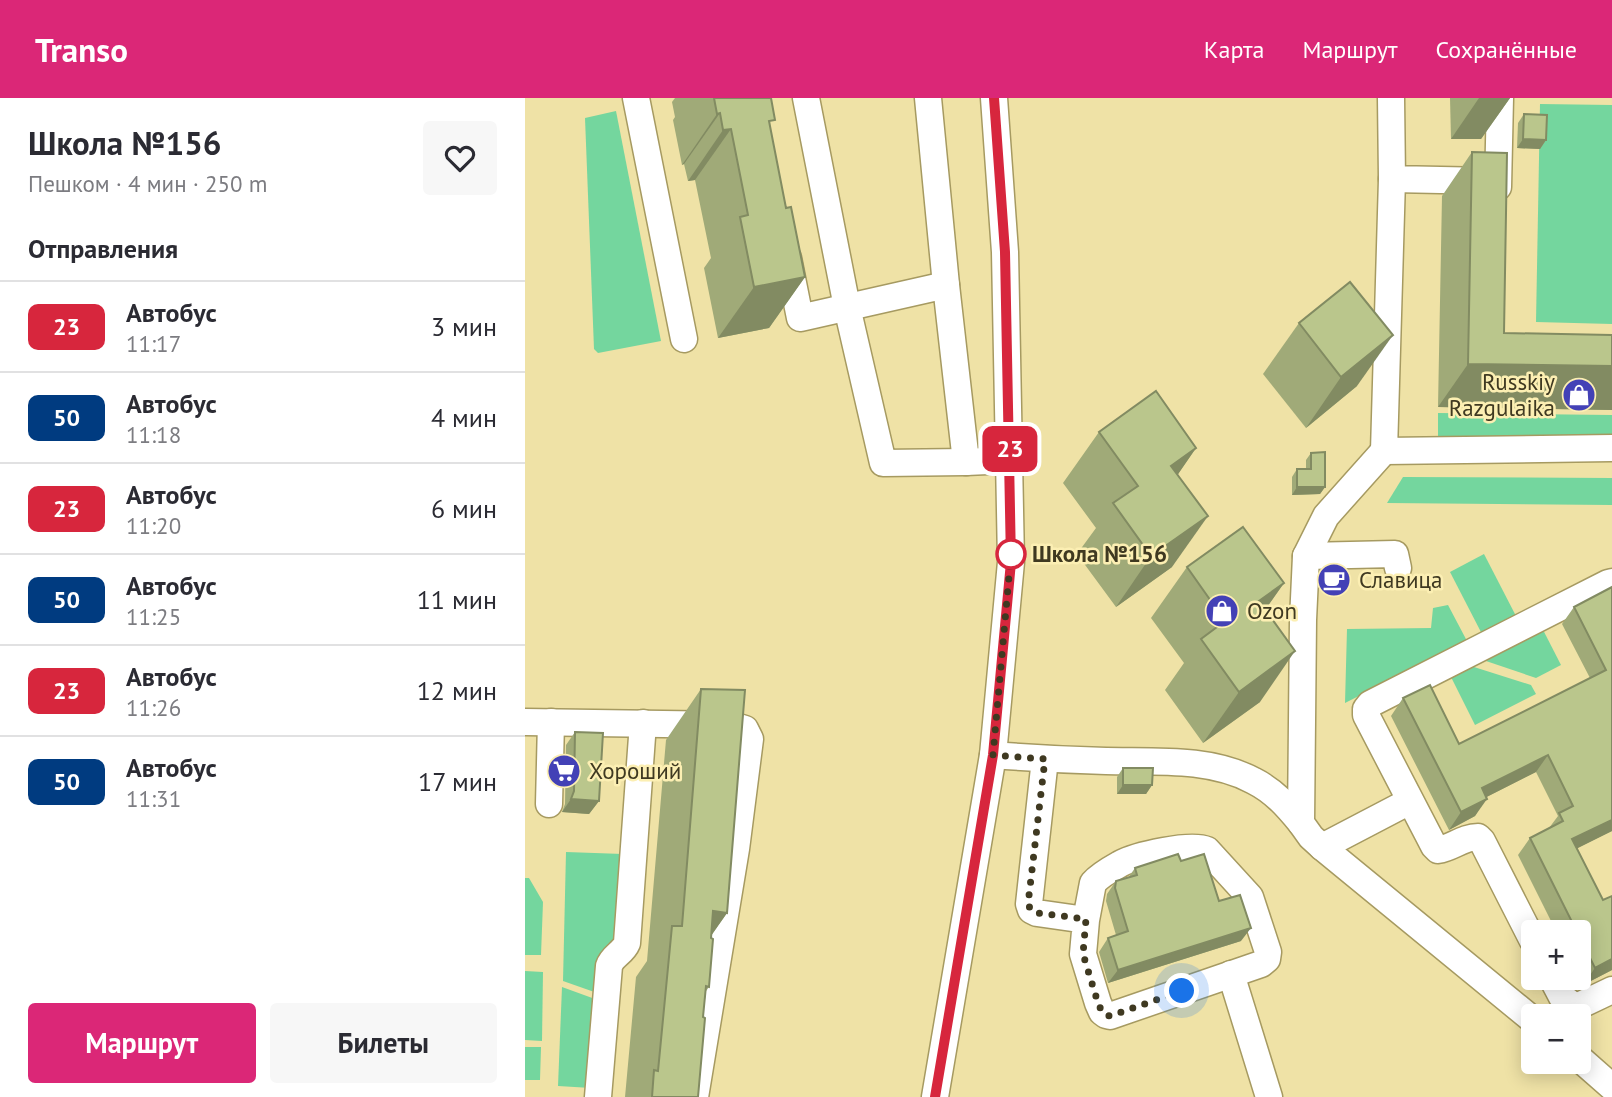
<!DOCTYPE html>
<html lang="ru">
<meta charset="utf-8">
<style>
body{margin:0;font-family:"PT Sans",sans-serif;background:#f7f7f7;color:#2b2b33;height:100vh;display:flex;flex-direction:column;font-size:26px;white-space:nowrap}
*{box-sizing:border-box;margin:0}
p{font-size:23px;color:#7c7c81}
.icon{flex:none;width:38px;height:38px;fill:none;stroke:currentColor;stroke-width:2;stroke-linecap:round;stroke-linejoin:round}
.map{position:relative;flex:1;overflow:hidden}
.sheet{display:flex;flex-direction:column;background:#fff;width:525px}
.sheet>*{flex:none}
.badge{padding:0 14px;border-radius:10px;font-size:24px;line-height:46px}
.buttons{position:absolute;left:996px;top:822px;display:grid;gap:14px}
.buttons a{display:grid;place-items:center;width:70px;height:70px;border-radius:7px;background:#fff;box-shadow:0 4px 18px #0003;font-size:35px}
.you{position:absolute;width:35px;height:35px;margin:-18px;border:5px solid #fff;border-radius:50%;background:#1a73e8;box-shadow:0 0 0 10px #1a73e833}
.map>.badge{position:absolute;translate:-50% -50%;box-shadow:0 0 0 4px #fff}
h2{padding:0 28px;font-size:26px;line-height:63px}
.round{display:grid;place-items:center;flex:none;width:74px;height:74px;border-radius:7px;background:#f7f7f7}
.summary{display:flex;align-items:center;justify-content:space-between;height:119px;padding:0 28px}
h1{font-size:33px;font-weight:600;line-height:52px}
.button{display:flex;gap:14px;margin-top:auto;padding:14px 28px}
.button a{flex:1;height:80px;border-radius:7px;background:#db2777;color:#fff;font-size:28px;font-weight:600;line-height:80px;text-align:center}
.button a+a{background:#f7f7f7;color:#2b2b33}
ul{padding:0;list-style:none}
li{display:flex;align-items:center;gap:21px;height:91px;padding:0 28px;border-top:2px solid #e1e1e2}
li div{flex:1}
li b{display:block;font-size:26px}
li em{font-style:normal}
li .badge{min-width:77px;font-weight:700;text-align:center}
header{display:flex;align-items:center;gap:42px;box-sizing:border-box;height:98px;padding:0 35px;background:#db2777;color:#fff}
header strong{font-size:33px}
nav{display:flex;gap:38px;margin-inline-start:auto;font-size:24px}
main{display:flex;flex:1;min-height:0}
.map>svg:first-child{display:block}
.green{fill:#74d69e}
.lines{fill:none;stroke-linecap:round;stroke-linejoin:round}
.minor-casing{stroke:#a69a61;stroke-width:29}
.minor{stroke:#fff;stroke-width:26}
.wall{fill:#a0aa78}
.shaded-wall{fill:#828b62}
.building{fill:#bac68c;stroke:#828b62;stroke-width:2}
.line-casing{stroke:#fff;stroke-width:16}
.line{stroke:#d7263d;stroke-width:10}
.walk{stroke:#3f3921;stroke-width:7;stroke-dasharray:0 12.6}
.stop-dot{fill:#fff;stroke:#d7263d;stroke-width:3.5}
.labels{text-anchor:middle;stroke-width:5;stroke-linejoin:round;paint-order:stroke}
.poi-label{font-size:23px;fill:#3f3921;stroke:#fcefb3;text-anchor:start}
.stop-label{font-size:23px;font-weight:bold;fill:#3f3921;stroke:#fcefb3;text-anchor:start}
</style>
<header>
<strong>Transo</strong>
<nav><a>Карта</a><a>Маршрут</a><a>Сохранённые</a></nav>
</header>
<main>
<section class="sheet">
<div class="summary"><div><h1>Школа №156</h1><p>Пешком · 4 мин · 250 m</p></div><a class="round"><svg class="icon" aria-label="heart" viewBox="0 0 24 24"><path d="M12 20l-8-8c-3-5 5-10 8-4 3-6 11-1 8 4z"/></svg></a></div>
<h2>Отправления</h2>
<ul>
<li><span class="badge" style="background:#d7263d;color:#fff">23</span><div><b>Автобус</b><p>11:17</p></div><em>3 мин</em></li>
<li><span class="badge" style="background:#003b80;color:#fff">50</span><div><b>Автобус</b><p>11:18</p></div><em>4 мин</em></li>
<li><span class="badge" style="background:#d7263d;color:#fff">23</span><div><b>Автобус</b><p>11:20</p></div><em>6 мин</em></li>
<li><span class="badge" style="background:#003b80;color:#fff">50</span><div><b>Автобус</b><p>11:25</p></div><em>11 мин</em></li>
<li><span class="badge" style="background:#d7263d;color:#fff">23</span><div><b>Автобус</b><p>11:26</p></div><em>12 мин</em></li>
<li><span class="badge" style="background:#003b80;color:#fff">50</span><div><b>Автобус</b><p>11:31</p></div><em>17 мин</em></li>
</ul>
<div class="button"><a>Маршрут</a><a>Билеты</a></div>
</section>
<div class="map">
<svg width="1087" height="999" viewBox="0 0 1087 999">
<rect width="100%" height="100%" fill="#efe2a6"/>
<g class="green">
<polygon points="1015,6 1087,7 1087,226 1011,224"/>
<polygon points="91,13 136,243 73,255 69,251 60,20"/>
<polygon points="913,315 1087,317 1087,342 913,340"/>
<polygon points="878,379 1087,380 1087,407 862,405"/>
<polygon points="959,456 992,520 958,538 925,474"/>
<polygon points="923,507 942,543 820,605 822,531 906,530 908,510"/>
<polygon points="1014,524 1036,567 1011,580 958,562"/>
<polygon points="944,560 949,569 1006,587 1011,596 950,627 922,571"/>
<polygon points="41,754 98,756 96,839 75,896 38,883"/>
<polygon points="0,780 4,780 18,804 16,857 0,857"/>
<polygon points="0,873 18,874 17,943 0,942"/>
<polygon points="37,889 70,901 66,990 33,988"/>
<polygon points="0,949 16,949 15,982 0,982"/>
</g>
<g class="lines">
<defs>
<g id="minor">
<polyline points="111,0 159,241"/>
<polyline points="281,0 322,209 358,365 441,364"/>
<polyline points="403,0 421,187"/>
<polyline points="866,0 867,81 964,83"/>
<polyline points="867,81 859,353 1087,350"/>
<polyline points="973,89 975,0"/>
<polyline points="263,160 275,220 421,187 441,364 485,362"/>
<polyline points="859,353 801,418 781,458 778,522 776,725 786,739 797,749 1008,922"/>
<polyline points="781,458 870,456 873,470"/>
<polyline points="0,624 207,627 220,631 225,641 211,751 170,999"/>
<path d="M468 657C506 660 543 662 581 663 629 664 685 659 729 683 749 693 762 708 776 725"/>
<path d="M520 661 504 806 506 812 512 815 561 822 558 856 573 905 577 914 581 917 585 918 736 866 742 861 743 854 725 799 682 752C666 745 611 757 595 766 586 771 575 777 568 785L561 822"/>
<polyline points="24,706 26,624"/>
<polyline points="797,749 885,703"/>
<path d="M1008 843 957 743 953 739C938 739 927 750 913 752L909 748 841 617V611L845 606 1083 485 1087 484"/>
<polyline points="706,876 744,999"/>
<polyline points="1027,880 1037,899 1051,910"/>
<polyline points="1037,919 1043,913 1087,892"/>
<polyline points="1054,960 1087,989"/>
<path d="M73 999 84 868C87 858 98 855 102 845L118 625"/>
<polyline points="410,999 468,657 486,464 480,154 469,0"/>
</g>
</defs>
<use href="#minor" class="minor-casing"/>
<use href="#minor" class="minor"/>
</g>
<g class="wall">
<polygon points="150,0 246,0 245,29 261,110 280,179 244,230 193,240 179,170 186,160 170,82 163,83 159,66 157,67 148,22 150,19 147,4"/>
<polygon points="925,0 985,0 956,41 926,41"/>
<polygon points="999,16 1021,42 1015,51 992,50 993,25"/>
<polygon points="947,54 979,235 1087,237 1087,312 913,309 917,98"/>
<polygon points="774,225 832,288 781,330 738,276"/>
<polygon points="574,334 671,350 653,376 647,469 591,509 552,456 571,430 538,385"/>
<polygon points="786,355 800,389 795,396 767,397 767,379 772,371 781,371 781,362"/>
<polygon points="662,469 759,485 740,512 735,604 678,645 640,592 659,565 626,520"/>
<polygon points="1087,489 1087,733 1052,750 1087,872 1058,887 1054,878 1054,835 1032,835 993,757 1005,740 1024,730 1033,718 1011,674 961,699 950,718 924,732 866,618 878,600 934,646 1065,580 1037,526 1049,509"/>
<polygon points="176,591 202,815 186,838 184,889 181,893 178,919 173,999 100,999 111,879 122,863 141,642"/>
<polygon points="50,634 74,703 64,716 37,714 40,706 41,647"/>
<polygon points="598,670 627,687 621,696 592,696 592,679"/>
<polygon points="656,763 694,803 716,843 583,885 574,854 583,840 591,837 581,803 582,796 591,783 603,780 610,770"/>
</g>
<g class="shaded-wall">
<polygon points="954,0 985,0 956,41 926,41"/>
<polygon points="195,15 159,66 157,67 192,16"/>
<polygon points="206,31 170,82 163,83 198,32"/>
<polygon points="998,41 1021,42 1015,51 992,50"/>
<polygon points="280,179 244,230 193,240 229,189"/>
<polygon points="868,237 832,288 781,330 816,279"/>
<polygon points="943,266 1087,268 1087,312 913,309"/>
<polygon points="671,350 636,401 646,368"/>
<polygon points="772,389 800,389 795,396 767,397"/>
<polygon points="683,418 647,469 591,509 626,458"/>
<polygon points="759,485 723,536 734,503"/>
<polygon points="770,553 735,604 678,645 714,594"/>
<polygon points="1023,657 1011,674 944,708 957,690"/>
<polygon points="598,687 627,687 621,696 592,696"/>
<polygon points="46,701 74,703 64,716 37,714"/>
<polygon points="962,701 950,718 924,732 936,714"/>
<polygon points="1087,722 1087,733 1035,759 1047,741"/>
<polygon points="188,813 202,815 166,866"/>
<polygon points="726,830 716,843 583,885 593,872"/>
<polygon points="1087,861 1087,872 1058,887 1070,870"/>
</g>
<g class="building">
<polygon points="189,0 246,0 250,22 244,23 261,110 266,109 280,179 229,189 215,119 223,117 206,31 198,32 195,15 192,16"/>
<polygon points="999,16 1022,17 1021,42 998,41"/>
<polygon points="947,54 982,55 979,235 1087,237 1087,268 943,266"/>
<polygon points="825,184 868,237 816,279 774,225"/>
<polygon points="631,293 671,350 646,368 683,418 626,458 588,405 613,388 574,334"/>
<polygon points="800,354 800,389 772,389 772,371 786,371 786,355"/>
<polygon points="718,429 759,485 734,503 770,553 714,594 676,541 700,523 662,469"/>
<polygon points="1087,489 1087,722 1047,741 1078,802 1087,798 1087,861 1070,870 1005,740 1038,723 1034,715 1048,708 1023,657 957,690 962,701 936,714 878,600 905,587 934,646 1081,572 1049,509"/>
<polygon points="176,591 220,592 202,815 188,813 186,840 188,841 184,889 181,888 178,919 180,920 173,999 127,999 129,972 133,973 147,828 157,828"/>
<polygon points="50,634 78,635 74,703 46,701 49,693"/>
<polygon points="598,670 628,670 627,687 598,687"/>
<polygon points="653,756 656,763 679,756 694,803 715,797 726,830 593,872 583,840 603,833 590,790 591,783 612,777 610,770"/>
</g>
<g class="lines">
<defs>
<polyline id="line" points="410,999 468,657 486,464 480,154 469,0"/>
</defs>
<use href="#line" class="line-casing"/>
<use href="#line" class="line"/>
<polyline class="walk" points="486,456 468,657 520,661 503,806 506,812 512,815 561,821 558,856 573,905 577,914 581,917 585,918 657,893"/>
</g>
<defs>
<symbol id="shop-disc" viewBox="-11 -11 22 22"><circle r="9.5" fill="#4341b6" stroke="#fcefb3"/><path d="M-5-2.5h2.3a2.7 3.5 0 0 1 5.4 0H5L5.5 6h-11ZM-1.5-2.5h3a1.5 2.3 0 0 0-3 0Z" fill="#fff"/></symbol>
<symbol id="cafe-disc" viewBox="-11 -11 22 22"><circle r="9.5" fill="#4341b6" stroke="#fcefb3"/><path d="M-5.5-4.5H6V0H3Q3 3.5 0 3.5H-2.5Q-5.5 3.5-5.5 0ZM3-3.2v2h1.7v-2ZM-6 4.5H4V6H-6Z" fill="#fff"/></symbol>
<symbol id="supermarket-disc" viewBox="-11 -11 22 22"><circle r="9.5" fill="#4341b6" stroke="#fcefb3"/><path d="M-6-5.5h2.5l.6 2H6L4.5 2H-2.5L-4.4-4H-6ZM-1.5 3.2a1.3 1.3 0 1 0 .1 0ZM3 3.2a1.3 1.3 0 1 0 .1 0Z" fill="#fff"/></symbol>
</defs>
<g fill-rule="evenodd">
<use href="#shop-disc" x="1035" y="278" width="38" height="38"/>
<use href="#cafe-disc" x="790" y="463" width="38" height="38"/>
<use href="#shop-disc" x="678" y="494" width="38" height="38"/>
<use href="#supermarket-disc" x="20" y="654" width="38" height="38"/>
</g>
<circle class="stop-dot" cx="486" cy="456" r="14"/>
<g class="labels">
<g class="poi-label">
<text x="1030" y="292" text-anchor="end">Russkiy<tspan x="1030" dy="26">Razgulaika</tspan></text>
<text x="834" y="490">Славица</text>
<text x="722" y="521">Ozon</text>
<text x="64" y="681">Хороший</text>
</g>
<g class="stop-label">
<text x="507" y="464">Школа №156</text>
</g>
</g>
</svg>
<div class="buttons">
<a>+</a>
<a>−</a>
</div>
<div class="you" style="left:657px;top:893px"></div>
<b class="badge" style="left:485px;top:351px;background:#d7263d;color:#fff">23</b>
</div>
</main>
